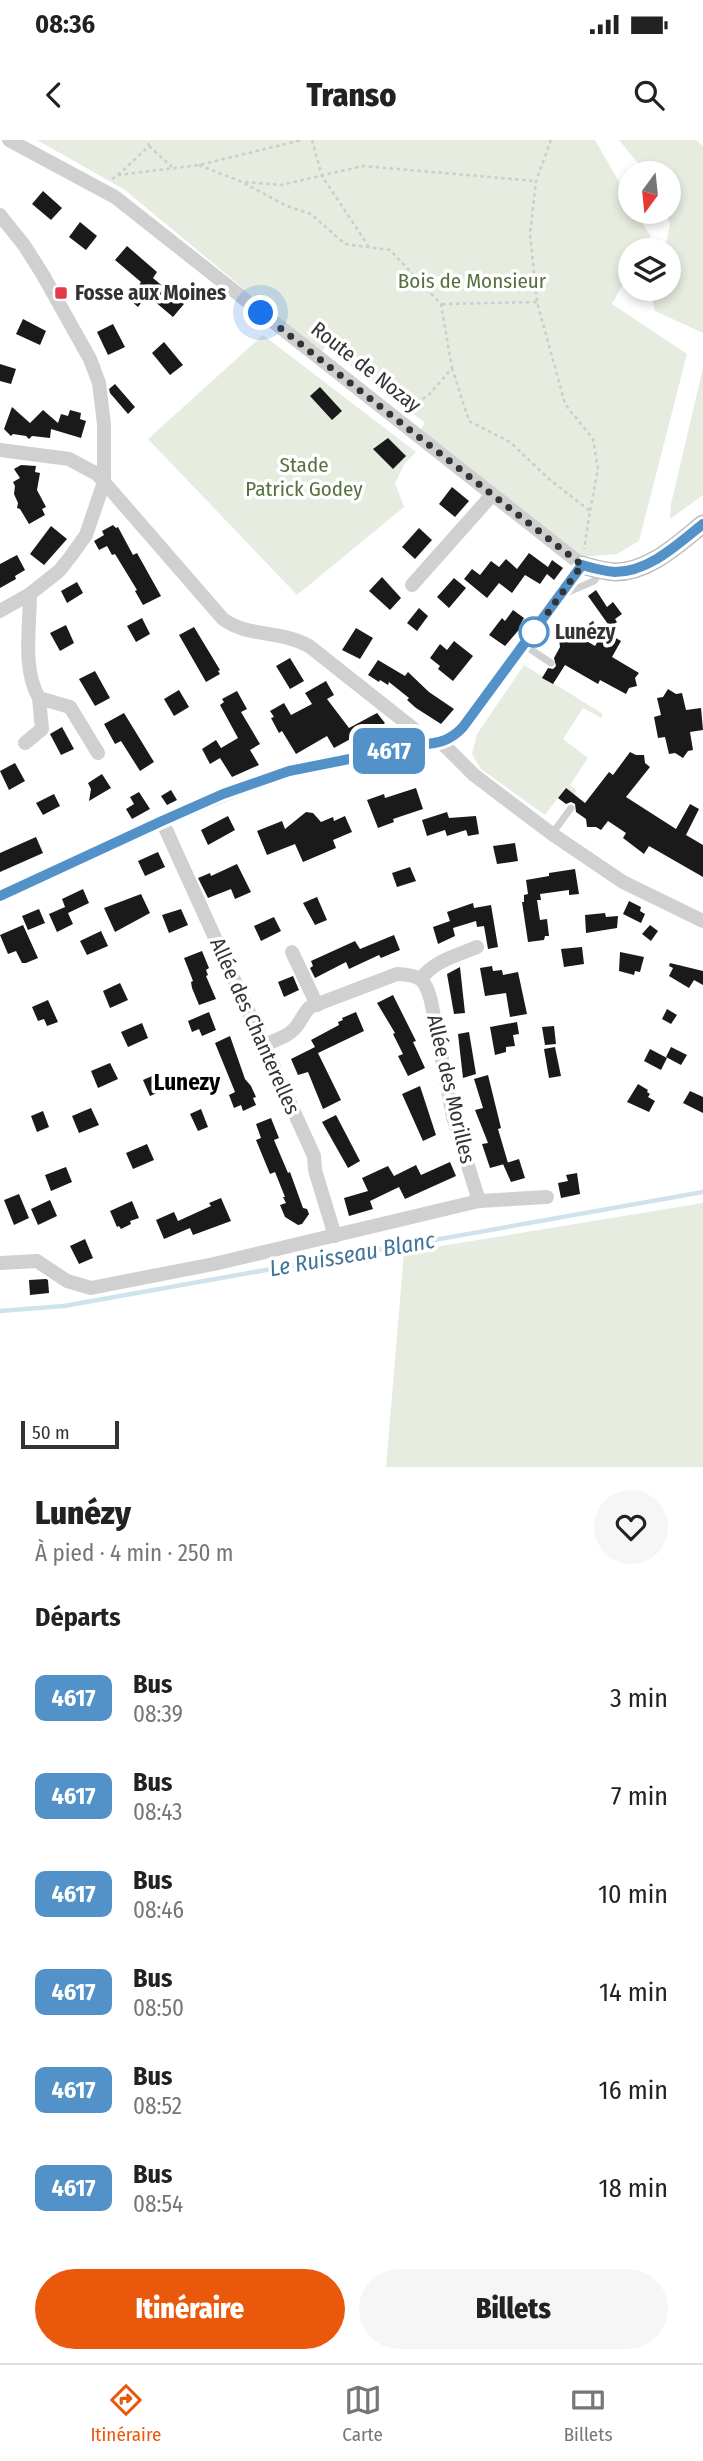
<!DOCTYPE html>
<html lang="fr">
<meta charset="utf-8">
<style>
body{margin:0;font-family:"Fira Sans Condensed",sans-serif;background:#f6f6f6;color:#222;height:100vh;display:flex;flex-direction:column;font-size:26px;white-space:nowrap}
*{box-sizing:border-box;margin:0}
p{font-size:23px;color:#767676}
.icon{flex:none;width:38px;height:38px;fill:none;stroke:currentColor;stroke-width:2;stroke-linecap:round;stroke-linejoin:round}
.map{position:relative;height:1327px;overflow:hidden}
.sheet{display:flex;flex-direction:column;background:#fff;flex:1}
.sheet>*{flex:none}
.badge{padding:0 14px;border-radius:10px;font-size:24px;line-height:46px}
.needle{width:46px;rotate:195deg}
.fabs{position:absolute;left:618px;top:21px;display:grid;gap:14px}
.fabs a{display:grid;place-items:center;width:63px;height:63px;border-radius:50%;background:#fff;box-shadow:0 4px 10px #0003;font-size:35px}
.scale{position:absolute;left:21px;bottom:18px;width:98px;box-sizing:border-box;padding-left:7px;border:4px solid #333;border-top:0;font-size:19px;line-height:24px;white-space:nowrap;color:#333;-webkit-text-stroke:5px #fff;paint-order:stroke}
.you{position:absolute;width:35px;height:35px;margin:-18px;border:5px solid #fff;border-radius:50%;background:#1a73e8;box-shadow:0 0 0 10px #1a73e833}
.map>.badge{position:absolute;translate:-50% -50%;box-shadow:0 0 0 4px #fff}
h2{padding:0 35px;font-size:26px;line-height:63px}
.round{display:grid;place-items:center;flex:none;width:74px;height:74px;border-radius:37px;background:#f6f6f6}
.overview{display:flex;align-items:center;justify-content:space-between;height:119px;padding:0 35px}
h1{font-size:33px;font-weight:800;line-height:52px}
.cta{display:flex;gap:14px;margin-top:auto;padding:14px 35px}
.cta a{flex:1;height:80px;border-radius:42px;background:#ea580c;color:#fff;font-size:28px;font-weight:800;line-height:80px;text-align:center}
.cta a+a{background:#f6f6f6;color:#222}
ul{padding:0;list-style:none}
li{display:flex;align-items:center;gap:21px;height:98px;padding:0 35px}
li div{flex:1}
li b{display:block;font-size:26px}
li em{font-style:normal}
li .badge{min-width:77px;font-weight:700;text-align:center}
.status{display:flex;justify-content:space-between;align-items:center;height:49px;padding:0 35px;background:#fff;direction:ltr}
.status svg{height:19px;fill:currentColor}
header{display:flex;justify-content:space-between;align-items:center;height:91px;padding:0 35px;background:#fff;font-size:32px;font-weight:800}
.dock{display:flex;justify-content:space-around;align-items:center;height:98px;border-top:2px solid #e0e0e0;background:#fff;font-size:19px;color:#767676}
.dock a{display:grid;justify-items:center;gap:4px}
.dock .active{color:#ea580c}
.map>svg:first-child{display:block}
.green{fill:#e6ecdf}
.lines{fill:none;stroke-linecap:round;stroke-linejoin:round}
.stream{stroke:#cfe2ee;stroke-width:4.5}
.building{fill:#1a1a1a}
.path{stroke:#cdcdcd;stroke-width:2.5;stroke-dasharray:3.5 3.5;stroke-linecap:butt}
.lane{stroke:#d0d0d0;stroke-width:7}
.street{stroke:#d0d0d0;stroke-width:14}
.secondary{stroke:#bdbdbd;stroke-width:19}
.line-casing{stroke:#fff;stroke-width:16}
.line{stroke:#5292c9;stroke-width:10}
.walk{stroke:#333;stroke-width:7;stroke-dasharray:0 12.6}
.poi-dot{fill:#e63946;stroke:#fff;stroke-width:2.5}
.stop-dot{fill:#fff;stroke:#5292c9;stroke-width:3.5}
.labels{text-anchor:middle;stroke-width:7;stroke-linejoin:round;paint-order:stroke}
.park-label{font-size:21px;fill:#56703f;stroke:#fff}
.poi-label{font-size:21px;font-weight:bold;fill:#333;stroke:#fff;text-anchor:start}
.street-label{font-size:21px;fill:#333;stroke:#fff}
.stop-label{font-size:21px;font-weight:bold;fill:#333;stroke:#fff;text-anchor:start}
.neighbourhood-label{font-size:23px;font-weight:bold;fill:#000;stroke:#fff}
.water-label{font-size:23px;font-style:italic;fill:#3f7597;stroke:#fff}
</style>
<div class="status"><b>08:36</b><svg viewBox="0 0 49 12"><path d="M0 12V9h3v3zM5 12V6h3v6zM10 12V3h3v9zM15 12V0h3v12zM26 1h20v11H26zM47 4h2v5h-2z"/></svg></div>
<header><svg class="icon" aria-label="back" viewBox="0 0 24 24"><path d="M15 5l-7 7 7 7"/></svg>Transo<svg class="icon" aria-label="search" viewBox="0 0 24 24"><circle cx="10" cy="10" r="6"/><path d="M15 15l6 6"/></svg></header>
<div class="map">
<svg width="703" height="1327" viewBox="0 0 703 1327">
<rect width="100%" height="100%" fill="#fff"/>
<g class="green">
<polygon points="37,0 595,0 630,61 630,72 636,72 651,97 643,110 630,110 630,132 612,164 687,214 639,401 617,414 579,417 420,290 425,283 326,206 321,213 125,50"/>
<polygon points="619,0 696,0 703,6 703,193 655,171 653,164 656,149 668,149 668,110 665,110 670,84 665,72 668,72 668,33 646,33"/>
<polygon points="263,195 416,312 405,323 395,343 404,367 297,455 148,299"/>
<polygon points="703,228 703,355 670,379 671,364"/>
<polygon points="524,525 603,574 601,578 583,568 563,599 588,618 570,645 576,650 575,655 565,648 545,675 481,629 472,614 477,594"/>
<polygon points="703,1063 703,1327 386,1327 404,1112"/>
</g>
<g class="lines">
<polyline class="stream" points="0,1171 64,1166 703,1052"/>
</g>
<g class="building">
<polygon points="43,51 62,68 51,80 32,64"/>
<polygon points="80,82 97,96 86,110 69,97"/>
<polygon points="127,106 157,132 153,138 184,164 173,177 147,155 138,167 130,160 141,142 115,120"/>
<polygon points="23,179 46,191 40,205 16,194"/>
<polygon points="113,184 125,207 108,215 97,192"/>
<polygon points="164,202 183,225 170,235 152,213"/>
<polygon points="0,224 16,229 11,244 0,241"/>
<polygon points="115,244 135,267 128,274 110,253 109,249"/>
<polygon points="320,247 342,271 332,280 310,256"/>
<polygon points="12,267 30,283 43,270 58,283 61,274 68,276 70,270 81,273 80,279 86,281 81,298 51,289 50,298 32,296 29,299 26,296 13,294 11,296 4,289"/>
<polygon points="388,298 406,316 393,329 373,309"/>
<polygon points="21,325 36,326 35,332 40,333 37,350 46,367 42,369 45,375 29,384 20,369 17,368 18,363 14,354 15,346 13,342 20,338 14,329"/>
<polygon points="452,347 469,361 455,377 439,364"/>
<polygon points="113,385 116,388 118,387 133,415 137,413 161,456 143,465 135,451 137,450 115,414 112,415 107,406 99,410 94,401 104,395 102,391"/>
<polygon points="51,386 67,399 44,425 30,414"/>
<polygon points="419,388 432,400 415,419 402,407"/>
<polygon points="529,413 548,427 552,420 563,428 554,440 547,434 540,444 525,435 512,453 499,443 487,458 464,439 472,429 480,435 491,421 499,427 506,419 517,429"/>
<polygon points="17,415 25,430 15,436 16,439 0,448 0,424"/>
<polygon points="382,437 401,458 390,470 369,451"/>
<polygon points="454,438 466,448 449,468 437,457"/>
<polygon points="77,442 83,453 67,463 61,451"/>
<polygon points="596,450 607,467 613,462 622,474 615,479 617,482 610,487 588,456"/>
<polygon points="419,468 428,476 417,491 407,483"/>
<polygon points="513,470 524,478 521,483 523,485 505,506 489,495 502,478 505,481"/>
<polygon points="142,478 150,494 136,502 127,486"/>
<polygon points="66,485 74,503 60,511 50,493"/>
<polygon points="194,487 220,530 218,531 220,534 206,542 179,495"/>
<polygon points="356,488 373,498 360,519 342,510"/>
<polygon points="570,491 595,506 604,491 621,501 612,517 639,533 635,538 637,546 629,548 626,554 600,540 598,544 565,525 553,544 542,538 548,528 553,529 556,526 554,518 560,507 559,499 567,497"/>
<polygon points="454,501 473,516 453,541 438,529 440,526 430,518 440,504 447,510"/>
<polygon points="290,518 304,541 290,549 276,526"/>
<polygon points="378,520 405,536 408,532 429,552 454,569 441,584 416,568 407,560 409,558 389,542 388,545 380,540 379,542 368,535"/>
<polygon points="95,531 110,558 95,566 79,539"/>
<polygon points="326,541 334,555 327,559 349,588 377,573 385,583 371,594 357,599 356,596 334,608 327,596 296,614 282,591 279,593 271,578 274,577 270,571 284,563 291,575 312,564 305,553"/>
<polygon points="668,549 676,554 682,553 686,570 701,568 703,590 690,592 693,610 688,611 683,618 675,613 669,614 665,597 658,598 654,577 661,575 657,558 663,557"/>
<polygon points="179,550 189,567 174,576 164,559"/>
<polygon points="237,551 247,569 241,572 260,604 250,610 259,625 232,637 220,618 210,624 202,609 216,600 221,608 238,598 220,565 224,562 222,559"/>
<polygon points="124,573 154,622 140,631 121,601 115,604 104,584"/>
<polygon points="62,587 74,609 61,615 50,594"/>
<polygon points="630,612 636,615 644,615 645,623 650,627 626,657 676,689 690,664 699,669 686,695 703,705 703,737 649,706 644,714 623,698 626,693 608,681 601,690 596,687 587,687 586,679 576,672 575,664 571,662 566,664 558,658 566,648 585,663 609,632 613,635"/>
<polygon points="15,623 25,641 9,650 0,631"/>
<polygon points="102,634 111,648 89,661 91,649 88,643"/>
<polygon points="416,648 423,669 393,679 394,682 378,688 367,660 384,654 385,658"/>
<polygon points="171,650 177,660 167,665 161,656"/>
<polygon points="139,652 150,669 132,679 126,669 134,664 130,657"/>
<polygon points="54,654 60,666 43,675 36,663"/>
<polygon points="306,672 313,673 321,682 333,677 334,681 345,676 352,692 333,700 336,708 303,722 295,704 267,715 257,691 282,681 285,689"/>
<polygon points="447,672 449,678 476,676 479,694 468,696 466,690 447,696 445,690 427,696 422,680"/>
<polygon points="228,676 235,690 208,705 201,690"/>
<polygon points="36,697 43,713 0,732 0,713"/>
<polygon points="515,703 518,721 497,724 493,706"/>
<polygon points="158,712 165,727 145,736 138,721"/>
<polygon points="237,724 251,752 235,759 231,749 208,758 198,738 210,733 211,736"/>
<polygon points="410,727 416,741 397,747 392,733"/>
<polygon points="575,729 579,754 569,755 569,750 540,754 541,760 537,760 540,780 547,779 549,796 545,796 544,800 528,802 522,762 524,762 524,755 528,754 526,740 549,736 549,733"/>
<polygon points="83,749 89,763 68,773 73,784 57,792 49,774 65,767 67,772 62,759"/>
<polygon points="141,754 150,773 115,792 104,768"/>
<polygon points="317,757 327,780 315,785 303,763"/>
<polygon points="629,761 641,767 640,771 645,774 641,783 623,774"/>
<polygon points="473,763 474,768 491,765 498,807 488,809 484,786 477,787 476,781 453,788 455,796 438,804 433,787 450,781 447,772"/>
<polygon points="39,769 45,783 28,790 22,776"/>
<polygon points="181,769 188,785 169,793 162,775"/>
<polygon points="605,773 606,777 618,776 617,788 586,793 585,775"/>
<polygon points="274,777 281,791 261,801 254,786"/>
<polygon points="23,785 38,818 26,823 22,823 16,811 8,814 0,795"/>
<polygon points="650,785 658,791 651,801 642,794"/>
<polygon points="101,791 108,806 87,815 80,801"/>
<polygon points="394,795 400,810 381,818 379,815 349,829 346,822 315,838 310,828 313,826 311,821 355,801 360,809"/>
<polygon points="582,807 584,824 564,827 561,809"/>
<polygon points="202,811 209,828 206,830 208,835 206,836 216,859 199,865 192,848 191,842 193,841 184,818"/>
<polygon points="620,812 644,817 640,832 635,831 634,835 619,831"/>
<polygon points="670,823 703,831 703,845 694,840 689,848 669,836 673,828 669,826"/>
<polygon points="492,826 493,831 502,830 503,835 518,832 527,874 510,877 506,853 485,856 480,828"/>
<polygon points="460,827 465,873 454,874 447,834"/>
<polygon points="293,836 299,850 284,857 278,842"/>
<polygon points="120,843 128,860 110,868 103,851"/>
<polygon points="393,855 416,901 413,902 425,928 408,936 398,916 403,914 393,894 395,893 377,863"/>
<polygon points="48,860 58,882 47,886 44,879 38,881 32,867"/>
<polygon points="667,869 677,875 671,884 662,879"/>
<polygon points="209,872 216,890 202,896 199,889 192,892 188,881"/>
<polygon points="356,872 364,891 318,913 316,909 341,960 323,969 308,932 298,935 291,919 315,907 311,900 339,885 338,882 343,880 342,878"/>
<polygon points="517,882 519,894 513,895 515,906 506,907 506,912 495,915 490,887"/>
<polygon points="142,883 148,898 128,907 121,892"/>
<polygon points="554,886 556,904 545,905 542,887"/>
<polygon points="469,892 476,934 463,938 458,894"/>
<polygon points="230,896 245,939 251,946 256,957 253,958 256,965 243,971 241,965 234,968 229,955 235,952 215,903"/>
<polygon points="555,907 561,936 549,938 544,909"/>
<polygon points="671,907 687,915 681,925 666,917"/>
<polygon points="650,909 667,918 661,930 644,921"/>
<polygon points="110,923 118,939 98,948 91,931"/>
<polygon points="159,933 166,949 150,956 143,940"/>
<polygon points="488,935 501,988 498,989 508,1023 490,1028 482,1004 488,1003 475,970 483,968 474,939"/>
<polygon points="638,944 648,950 647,952 650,954 648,957 655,961 649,972 627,962"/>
<polygon points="420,946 436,995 423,1001 402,954"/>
<polygon points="690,951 703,957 703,973 683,963"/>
<polygon points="91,968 99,985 79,993 72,976"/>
<polygon points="201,969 208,987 198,991 190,974"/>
<polygon points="43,971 49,987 37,992 31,976"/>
<polygon points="336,975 360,1021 348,1028 322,982"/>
<polygon points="271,978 279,998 274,1000 288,1033 290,1032 303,1068 307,1069 309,1074 302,1084 298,1085 285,1077 280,1065 286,1063 283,1057 285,1057 275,1032 270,1034 256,1000 261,998 256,984"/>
<polygon points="147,1004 154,1020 133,1029 126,1013"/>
<polygon points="519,1019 525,1038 511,1042 503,1024"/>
<polygon points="450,1022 456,1036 405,1059 399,1047 370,1061 373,1069 349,1076 344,1058 368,1051 362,1038 388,1026 394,1036 416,1025 421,1035"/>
<polygon points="66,1027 72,1042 51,1051 45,1035"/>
<polygon points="577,1033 580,1054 561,1058 558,1043 568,1041 566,1035"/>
<polygon points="19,1054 29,1078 14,1085 4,1060"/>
<polygon points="221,1058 231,1081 193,1095 190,1088 164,1099 156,1080 174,1072 178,1081 211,1066 209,1063"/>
<polygon points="50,1060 57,1076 38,1085 31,1069"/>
<polygon points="132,1061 139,1078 130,1081 131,1084 121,1089 119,1086 117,1087 110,1071"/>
<polygon points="85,1099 93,1118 79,1124 70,1106"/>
<polygon points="46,1139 48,1140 49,1153 30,1155 29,1140"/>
</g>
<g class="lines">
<g class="path">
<polyline points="312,0 322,36 369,107"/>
<polyline points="551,0 536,41 530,94 537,162 565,264 593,299 598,329 590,371"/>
<polyline points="149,6 172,27"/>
<polyline points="199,25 242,42 287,66 311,74 345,104 390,110 441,164 452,228 428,256 403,269"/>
<polyline points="118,35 149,6 148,0"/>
<polyline points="112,39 118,35 199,25 302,0"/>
<polyline points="245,42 281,45 363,26 536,41"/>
<polyline points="442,164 537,162"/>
<polyline points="452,228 469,281 510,302 549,339 590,371 584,409"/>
</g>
<g class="lane">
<polyline points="566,453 594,441 600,433"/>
<polyline points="524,505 551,523"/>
<polyline points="552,694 571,668"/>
</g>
<g class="street">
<polyline points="0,75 24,105 43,135 90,219 99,243 104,284 104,342 86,395 71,416 59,431 30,454 0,471"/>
<path d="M0 310 69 319 97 334 223 479C247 497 280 490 309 506L419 593 420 605"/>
<polyline points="412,445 492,355"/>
<path d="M30 454C30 487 22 529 39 558L70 567 98 613"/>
<polyline points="25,603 42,589 39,558"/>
<polyline points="442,603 474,635 552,694 623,742 703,781"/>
<polyline points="162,681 314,1016 315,1030 335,1096"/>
<path d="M0 756 162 681 224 655 289 631 420 605C439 603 450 601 463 587L582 425 115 57 9 0"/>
<polyline points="292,812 317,865"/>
<path d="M421 839C433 821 458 815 477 807"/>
<path d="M264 905C275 900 288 897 296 887 301 881 303 874 310 867L397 834C421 835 425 839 431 861L453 977 479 1061"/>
<polyline points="0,1123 37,1121 67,1141 91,1148 214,1124 479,1061 547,1057"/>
</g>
<path class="secondary" d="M582 425C592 428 604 431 615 432 649 432 678 404 703 384"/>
</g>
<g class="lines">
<defs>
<path id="line" d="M0 756 162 681 223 654 289 631 420 605C439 603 450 601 463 587L582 425C592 428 604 431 615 432 649 432 678 404 703 384"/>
</defs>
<use href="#line" class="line-casing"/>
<use href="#line" class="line"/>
<polyline class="walk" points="261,173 582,425 534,492"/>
</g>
<rect class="poi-dot" x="54" y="146" width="14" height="14" rx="3.5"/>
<circle class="stop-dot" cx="534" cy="492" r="14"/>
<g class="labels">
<g class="park-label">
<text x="472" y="148">Bois de Monsieur</text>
<text x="304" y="332">Stade<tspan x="304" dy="24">Patrick Godey</tspan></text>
</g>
<g class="poi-label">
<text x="75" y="160">Fosse aux Moines</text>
</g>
<g class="street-label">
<text transform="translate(366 227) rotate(38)" y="7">Route de Nozay</text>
<text transform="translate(255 886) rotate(66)" y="7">Allée des Chanterelles</text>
<text transform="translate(451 949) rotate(77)" y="7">Allée des Morilles</text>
</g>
<g class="stop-label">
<text x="555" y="499">Lunézy</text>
</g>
<g class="neighbourhood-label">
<text x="187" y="950">Lunezy</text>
</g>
<g class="water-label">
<text transform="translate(352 1114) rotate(-10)" y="8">Le Ruisseau Blanc</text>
</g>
</g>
</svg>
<div class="fabs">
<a><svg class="needle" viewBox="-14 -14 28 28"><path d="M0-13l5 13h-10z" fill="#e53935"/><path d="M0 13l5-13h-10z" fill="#767676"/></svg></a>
<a><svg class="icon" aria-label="layers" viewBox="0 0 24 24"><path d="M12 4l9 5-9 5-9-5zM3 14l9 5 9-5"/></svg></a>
</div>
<div class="scale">50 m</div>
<div class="you" style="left:261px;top:173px"></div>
<b class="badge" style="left:389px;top:611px;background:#5292c9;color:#fff">4617</b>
</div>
<section class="sheet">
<div class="overview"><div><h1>Lunézy</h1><p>À pied · 4 min · 250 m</p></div><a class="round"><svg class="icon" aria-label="heart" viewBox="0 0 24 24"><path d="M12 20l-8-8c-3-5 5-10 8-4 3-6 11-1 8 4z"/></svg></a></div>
<h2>Départs</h2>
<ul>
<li><span class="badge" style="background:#5292c9;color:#fff">4617</span><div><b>Bus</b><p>08:39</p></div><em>3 min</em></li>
<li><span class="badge" style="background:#5292c9;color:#fff">4617</span><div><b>Bus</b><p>08:43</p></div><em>7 min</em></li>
<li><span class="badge" style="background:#5292c9;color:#fff">4617</span><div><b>Bus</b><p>08:46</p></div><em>10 min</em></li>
<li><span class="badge" style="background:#5292c9;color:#fff">4617</span><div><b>Bus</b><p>08:50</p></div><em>14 min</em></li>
<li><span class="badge" style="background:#5292c9;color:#fff">4617</span><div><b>Bus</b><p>08:52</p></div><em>16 min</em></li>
<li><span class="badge" style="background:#5292c9;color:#fff">4617</span><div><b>Bus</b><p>08:54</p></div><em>18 min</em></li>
</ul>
<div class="cta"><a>Itinéraire</a><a>Billets</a></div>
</section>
<nav class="dock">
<a class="active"><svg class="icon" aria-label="directions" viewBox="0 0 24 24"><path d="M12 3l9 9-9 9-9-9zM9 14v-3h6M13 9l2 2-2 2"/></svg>Itinéraire</a>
<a><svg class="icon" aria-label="map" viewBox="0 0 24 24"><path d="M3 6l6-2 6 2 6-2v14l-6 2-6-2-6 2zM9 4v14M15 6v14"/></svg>Carte</a>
<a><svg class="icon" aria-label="tickets" viewBox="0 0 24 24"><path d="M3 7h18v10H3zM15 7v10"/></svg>Billets</a>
</nav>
